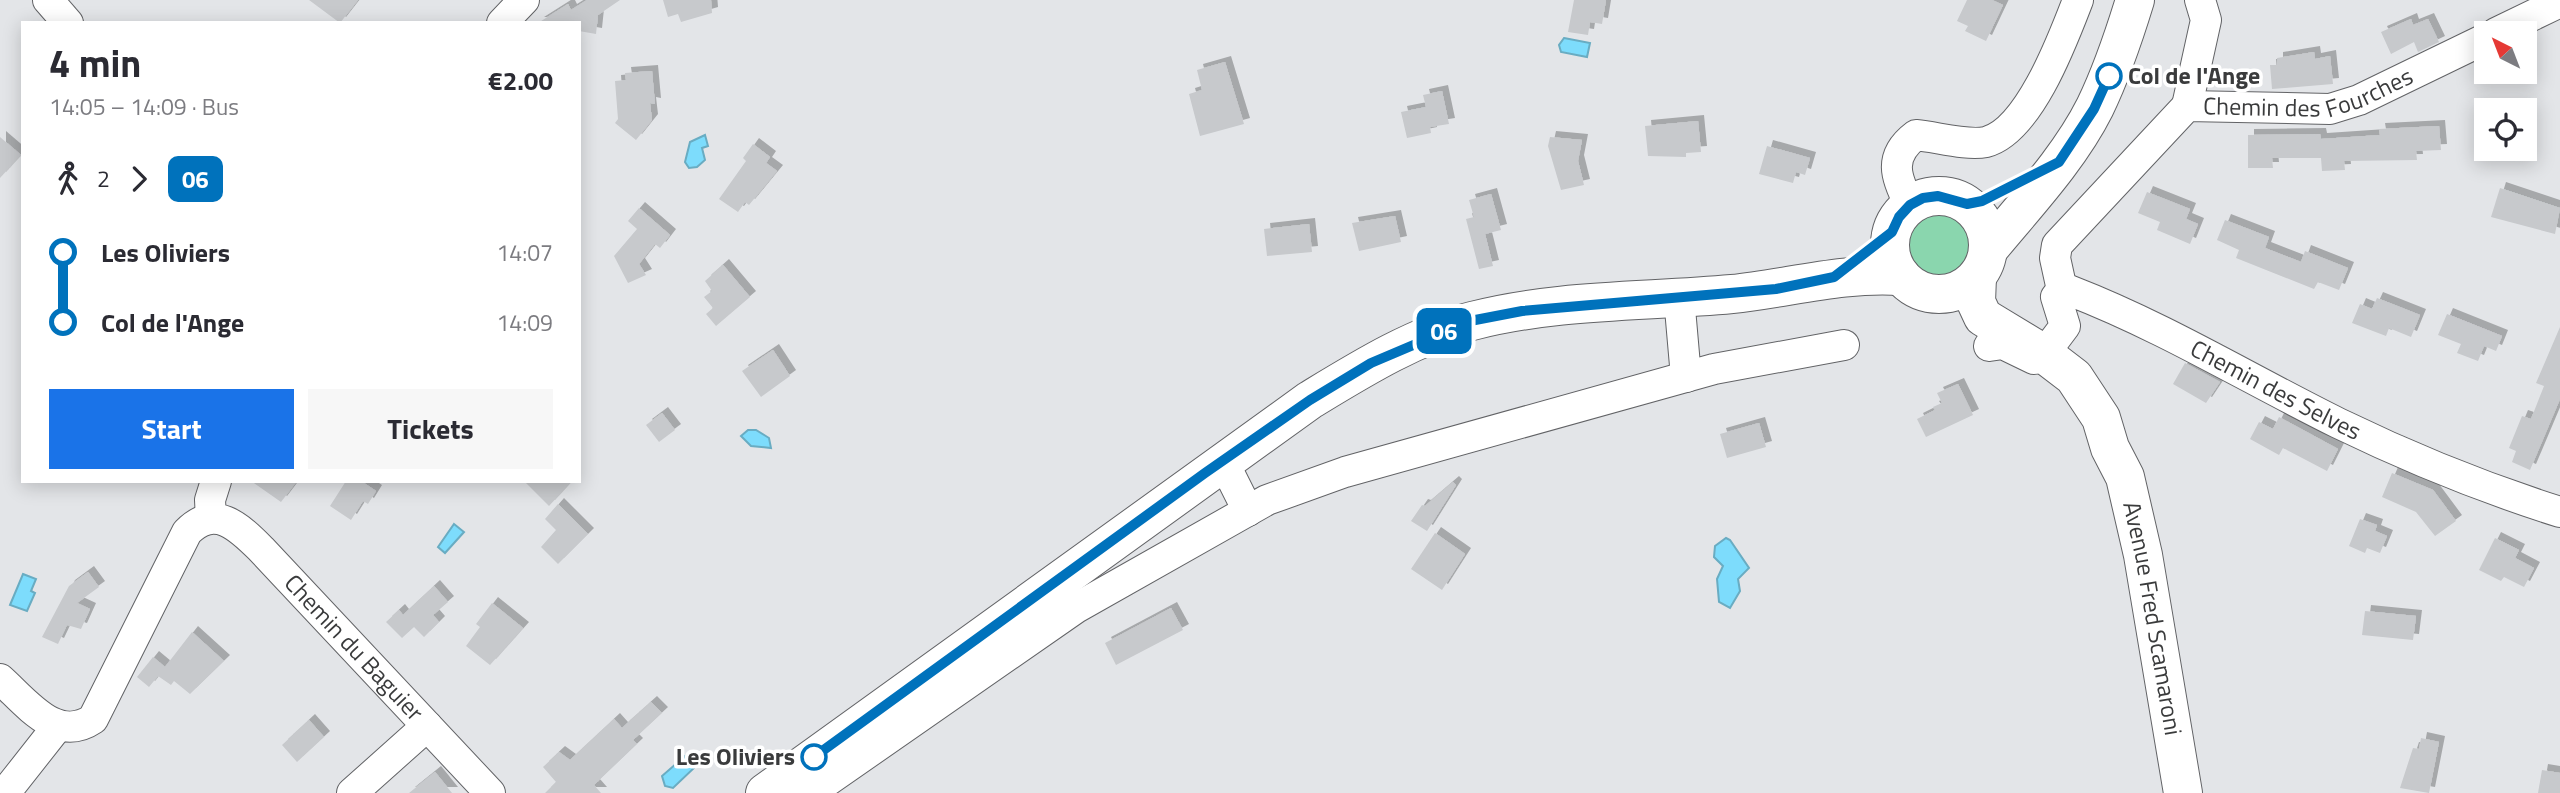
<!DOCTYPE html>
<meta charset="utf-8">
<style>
body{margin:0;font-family:"Titillium Web",sans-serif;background:#f7f7f7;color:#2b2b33;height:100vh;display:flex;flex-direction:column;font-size:26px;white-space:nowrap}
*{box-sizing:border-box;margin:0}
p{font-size:23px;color:#7c7c81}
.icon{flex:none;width:38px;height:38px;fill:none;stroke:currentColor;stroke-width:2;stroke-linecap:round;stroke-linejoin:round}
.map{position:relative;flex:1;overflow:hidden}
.side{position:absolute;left:21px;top:21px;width:560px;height:462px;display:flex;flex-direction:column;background:#fff;border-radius:0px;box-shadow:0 4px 18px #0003}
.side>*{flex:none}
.badge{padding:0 14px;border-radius:10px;font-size:24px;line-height:46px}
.needle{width:46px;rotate:318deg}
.tools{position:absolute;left:2474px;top:21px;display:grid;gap:14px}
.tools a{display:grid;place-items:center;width:63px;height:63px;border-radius:0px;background:#fff;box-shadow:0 4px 18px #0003;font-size:35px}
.map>.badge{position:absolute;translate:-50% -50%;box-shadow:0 0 0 4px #fff}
.legs{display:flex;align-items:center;gap:10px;height:77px;padding:0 28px;font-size:23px}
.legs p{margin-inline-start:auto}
.head{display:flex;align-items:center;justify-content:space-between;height:119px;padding:0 28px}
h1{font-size:38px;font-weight:700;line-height:52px}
.cta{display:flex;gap:14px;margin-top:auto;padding:14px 28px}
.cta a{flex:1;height:80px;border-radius:0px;background:#1a73e8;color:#fff;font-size:28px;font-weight:700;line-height:80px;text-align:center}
.cta a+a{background:#f7f7f7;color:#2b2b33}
ul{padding:0 28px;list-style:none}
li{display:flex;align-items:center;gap:24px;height:70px;font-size:26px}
li i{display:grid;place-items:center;width:10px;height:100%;margin:0 9px;background:currentColor}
li i::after{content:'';width:18px;height:18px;margin:-9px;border:5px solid;border-radius:50%;background:#fff}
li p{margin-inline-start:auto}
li:first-child i{background:linear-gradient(#0000 50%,currentColor 0)}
li:last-child i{background:linear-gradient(currentColor 50%,#0000 0)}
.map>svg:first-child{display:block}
.green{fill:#8ad6ae}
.water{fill:#7ddcfc;stroke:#69acc2;stroke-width:2}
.building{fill:#c7c9cc;filter:url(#shadow)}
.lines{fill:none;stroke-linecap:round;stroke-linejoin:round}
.minor-casing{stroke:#626366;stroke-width:32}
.major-casing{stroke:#626366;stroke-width:40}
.minor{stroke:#fff;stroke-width:30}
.major{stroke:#fff;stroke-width:38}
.line-1-casing{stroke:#fff;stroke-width:16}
.line-1{stroke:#0072bc;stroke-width:10}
.stop-1-dot{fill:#fff;stroke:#0072bc;stroke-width:3.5}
.labels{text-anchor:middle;stroke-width:7;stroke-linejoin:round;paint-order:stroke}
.stop-label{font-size:24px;font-weight:bold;fill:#3a3b3c;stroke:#fff;text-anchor:start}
.street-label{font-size:24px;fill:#3a3b3c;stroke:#fff}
</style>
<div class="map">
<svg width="2560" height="793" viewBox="0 0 2560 793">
<defs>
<filter id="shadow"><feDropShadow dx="6" dy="-6" stdDeviation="0" flood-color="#0004"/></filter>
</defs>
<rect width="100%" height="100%" fill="#e3e5e8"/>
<circle class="green" cx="1939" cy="244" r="36"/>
<g class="water">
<polygon points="1564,38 1590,43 1587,57 1561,52 1559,45"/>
<polygon points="705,135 708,146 702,148 705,160 697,167 689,168 685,162 690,142"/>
<polygon points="748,430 756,430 769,438 771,448 751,446 741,436"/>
<polygon points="454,524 464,532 445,553 438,547"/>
<polygon points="1726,538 1730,540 1749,568 1738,579 1740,591 1730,608 1719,602 1717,579 1723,566 1714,557 1715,546"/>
<polygon points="23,574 36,579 31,591 35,593 27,611 10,605"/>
<polygon points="685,756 695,767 673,788 665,786 662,776"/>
</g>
<g class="building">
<polygon points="309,0 358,0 340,23"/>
<polygon points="587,0 620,0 598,15 596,34 579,31 579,23 538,23 568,4 571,10"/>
<polygon points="663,0 711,0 712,13 681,22 678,14 668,17"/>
<polygon points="1574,0 1606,0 1602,24 1590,22 1588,35 1568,32"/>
<polygon points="1967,0 1992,0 2003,5 1986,41 1965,31 1968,26 1957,21"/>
<polygon points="2411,19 2413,25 2428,19 2439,42 2418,52 2414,42 2391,54 2381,32"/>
<polygon points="2314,52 2315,59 2330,56 2333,84 2272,89 2270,65 2277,65 2277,58"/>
<polygon points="1225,62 1244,124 1200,136 1189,94 1202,90 1197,70"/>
<polygon points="652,71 655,104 650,103 652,120 636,140 615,123 618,119 615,81 626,80 625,73"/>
<polygon points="1442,91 1449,124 1430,127 1431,133 1407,138 1401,112 1426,107 1423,95"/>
<polygon points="1698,121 1701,152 1686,153 1686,157 1648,156 1645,126"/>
<polygon points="2439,126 2441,150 2416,151 2417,160 2344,161 2345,170 2322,171 2321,158 2272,158 2273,168 2248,168 2248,135 2320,134 2321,139 2380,135 2379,129"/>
<polygon points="0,137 21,155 0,178"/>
<polygon points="1550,137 1582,140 1578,161 1584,185 1561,190 1548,146"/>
<polygon points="753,144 770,157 766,163 777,171 749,205 745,202 738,212 719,199 746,161 743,158"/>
<polygon points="1767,146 1810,158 1805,175 1796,172 1793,183 1759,174"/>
<polygon points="2500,188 2560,208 2555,234 2491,217"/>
<polygon points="2147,192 2190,209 2186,219 2198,224 2190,244 2157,230 2160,222 2138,213"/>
<polygon points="1491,194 1501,230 1485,234 1493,266 1479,269 1466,219 1474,217 1469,200"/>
<polygon points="639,208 670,235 660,248 655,244 639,264 646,275 628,283 614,256 637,229 628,221"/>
<polygon points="1395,216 1401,242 1359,251 1352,223"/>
<polygon points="2225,220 2269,237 2265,248 2301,262 2305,251 2348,268 2339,290 2318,282 2314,289 2236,258 2239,250 2217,240"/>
<polygon points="1309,224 1312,252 1267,256 1264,229"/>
<polygon points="723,265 750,297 716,326 706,314 713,308 704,297 712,291 705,281"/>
<polygon points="2377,298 2420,315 2411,337 2389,328 2386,336 2352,323 2360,304 2372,309"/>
<polygon points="2447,314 2502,336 2496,351 2484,346 2478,361 2457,353 2461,344 2438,335"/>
<polygon points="2560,327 2560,399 2530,470 2512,462 2516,451 2509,448 2522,416 2531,419 2544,386 2536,383"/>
<polygon points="773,350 790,376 761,397 742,371"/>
<polygon points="2185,363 2220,382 2206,403 2173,384"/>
<polygon points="1958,384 1973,415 1926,437 1917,419 1935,410 1933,407 1942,403 1937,393"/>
<polygon points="662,413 675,430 659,442 646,425"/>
<polygon points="2279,417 2338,449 2327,471 2283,448 2279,455 2250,439 2259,422 2273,429"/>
<polygon points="1759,423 1766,447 1727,458 1720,434"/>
<polygon points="2392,473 2433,490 2456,521 2435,536 2416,512 2382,497"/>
<polygon points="251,481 297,481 281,502"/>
<polygon points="346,481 361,481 376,491 368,504 363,501 351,520 330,506"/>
<polygon points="524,481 572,481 549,506"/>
<polygon points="1453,482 1456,485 1427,531 1411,521 1422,505 1425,506"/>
<polygon points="558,504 588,534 558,564 541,547 556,530 545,519"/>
<polygon points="2360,519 2377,525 2375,531 2387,536 2380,553 2367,548 2365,553 2349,546"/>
<polygon points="1435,533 1465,554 1442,590 1411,569"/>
<polygon points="2495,538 2519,550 2515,558 2534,568 2524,587 2504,577 2501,581 2479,570"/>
<polygon points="88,572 99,587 77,603 90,609 81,629 67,625 58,644 42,637 69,586"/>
<polygon points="434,586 448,602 433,615 439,622 424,637 414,627 402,638 386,622 399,610 403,615"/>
<polygon points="492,603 523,628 490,665 466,646 480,627 476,624"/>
<polygon points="1171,608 1183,630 1116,665 1105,643"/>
<polygon points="2365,611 2416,616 2413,640 2362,635"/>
<polygon points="192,632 224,661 190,694 174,681 171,685 158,676 149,687 137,677 153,657 165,667"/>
<polygon points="651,702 662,713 633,740 637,744 594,785 601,793 545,793 556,782 543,767 559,752 570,760 614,719 622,728"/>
<polygon points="309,720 324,737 297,762 282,745"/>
<polygon points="2421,738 2439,742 2429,793 2400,788 2413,748 2419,749"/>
<polygon points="2542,770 2560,773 2560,793 2538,793"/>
<polygon points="435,772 452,793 409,793"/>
</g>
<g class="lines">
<defs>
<g id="minor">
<polyline points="48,0 68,23"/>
<polyline points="502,23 524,0"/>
<polyline points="2496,33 2560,2"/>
<polyline points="2187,106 2206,20 2200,0"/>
<path d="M1910 205C1895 177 1888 156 1916 135 1937 137 1966 146 1986 142 2029 131 2063 39 2078 0"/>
<path id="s1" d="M2062 290 2055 258 2057 245 2187 106 2330 109 2359 100 2487 38"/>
<polyline points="1679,297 1686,377"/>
<path id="s2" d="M1989 346 2003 344 2034 359 2044 354 2065 326 2056 297 2062 290 2071 291C2164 327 2249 379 2338 423 2410 458 2484 488 2560 512"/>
<polyline points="1223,461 1248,511"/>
<polyline points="211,518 210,500 216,481"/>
<path id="s3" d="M0 679C26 702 56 744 93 719L187 532C215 504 238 526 261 549L490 793"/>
<polyline points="5,793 57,727"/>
<polyline points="352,793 427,726"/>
<polyline points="810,793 1076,608 1267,500 1345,472 1714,369 1844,345"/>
</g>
<g id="major">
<circle cx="1939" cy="245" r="49"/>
<path d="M1988 250C2025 205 2069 159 2095 107 2112 72 2124 36 2135 0"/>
<path id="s4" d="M1977 277 1976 302 1983 317 2044 354 2074 377 2101 418 2110 448 2125 477 2143 555 2183 793"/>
<path d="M765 793 1310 400C1361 369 1414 336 1472 321 1557 299 1645 302 1732 294 1789 288 1843 272 1901 276"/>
</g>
</defs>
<use href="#minor" class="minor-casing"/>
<use href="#major" class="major-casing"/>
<use href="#minor" class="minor"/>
<use href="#major" class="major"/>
</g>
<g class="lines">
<defs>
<polyline id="line-1" points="814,757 1205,473 1310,400 1371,363 1470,321 1522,311 1776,289 1834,277 1892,232 1899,217 1910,205 1923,198 1938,196 1967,204 1982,201 2059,162 2094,109 2109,76"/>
</defs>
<use href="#line-1" class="line-1-casing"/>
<use href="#line-1" class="line-1"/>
</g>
<g class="stop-1-dot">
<circle cx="2109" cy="76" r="12"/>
<circle cx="814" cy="757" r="12"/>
</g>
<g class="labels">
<g class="stop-label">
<text x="2128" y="84">Col de l'Ange</text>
<text x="795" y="765" text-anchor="end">Les Oliviers</text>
</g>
<g class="street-label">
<text dy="8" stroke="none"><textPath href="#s1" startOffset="360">Chemin des Fourches</textPath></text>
<text dy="8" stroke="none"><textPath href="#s2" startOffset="371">Chemin des Selves</textPath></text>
<text dy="8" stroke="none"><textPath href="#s4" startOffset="408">Avenue Fred Scamaroni</textPath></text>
<text dy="8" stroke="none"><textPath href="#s3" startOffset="544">Chemin du Baguier</textPath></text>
</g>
</g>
</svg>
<div class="tools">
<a><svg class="needle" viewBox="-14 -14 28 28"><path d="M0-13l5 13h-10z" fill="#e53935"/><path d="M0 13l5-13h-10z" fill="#7c7c81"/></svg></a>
<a><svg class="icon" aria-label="locate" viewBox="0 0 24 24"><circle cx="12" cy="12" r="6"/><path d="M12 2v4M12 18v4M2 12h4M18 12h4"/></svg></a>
</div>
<b class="badge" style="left:1444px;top:331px;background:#0072bc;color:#fff">06</b>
<section class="side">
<div class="head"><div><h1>4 min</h1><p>14:05 – 14:09 · Bus</p></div><b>€2.00</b></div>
<div class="legs"><svg class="icon" aria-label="walk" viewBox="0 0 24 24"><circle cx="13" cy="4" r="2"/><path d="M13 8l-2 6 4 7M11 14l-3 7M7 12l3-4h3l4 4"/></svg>2<svg class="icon" aria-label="forward" viewBox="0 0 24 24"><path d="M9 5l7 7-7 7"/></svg><b class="badge" style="background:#0072bc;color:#fff">06</b></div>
<ul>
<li><i style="color:#0072bc"></i><b>Les Oliviers</b><p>14:07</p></li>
<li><i style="color:#0072bc"></i><b>Col de l'Ange</b><p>14:09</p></li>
</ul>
<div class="cta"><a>Start</a><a>Tickets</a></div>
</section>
</div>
